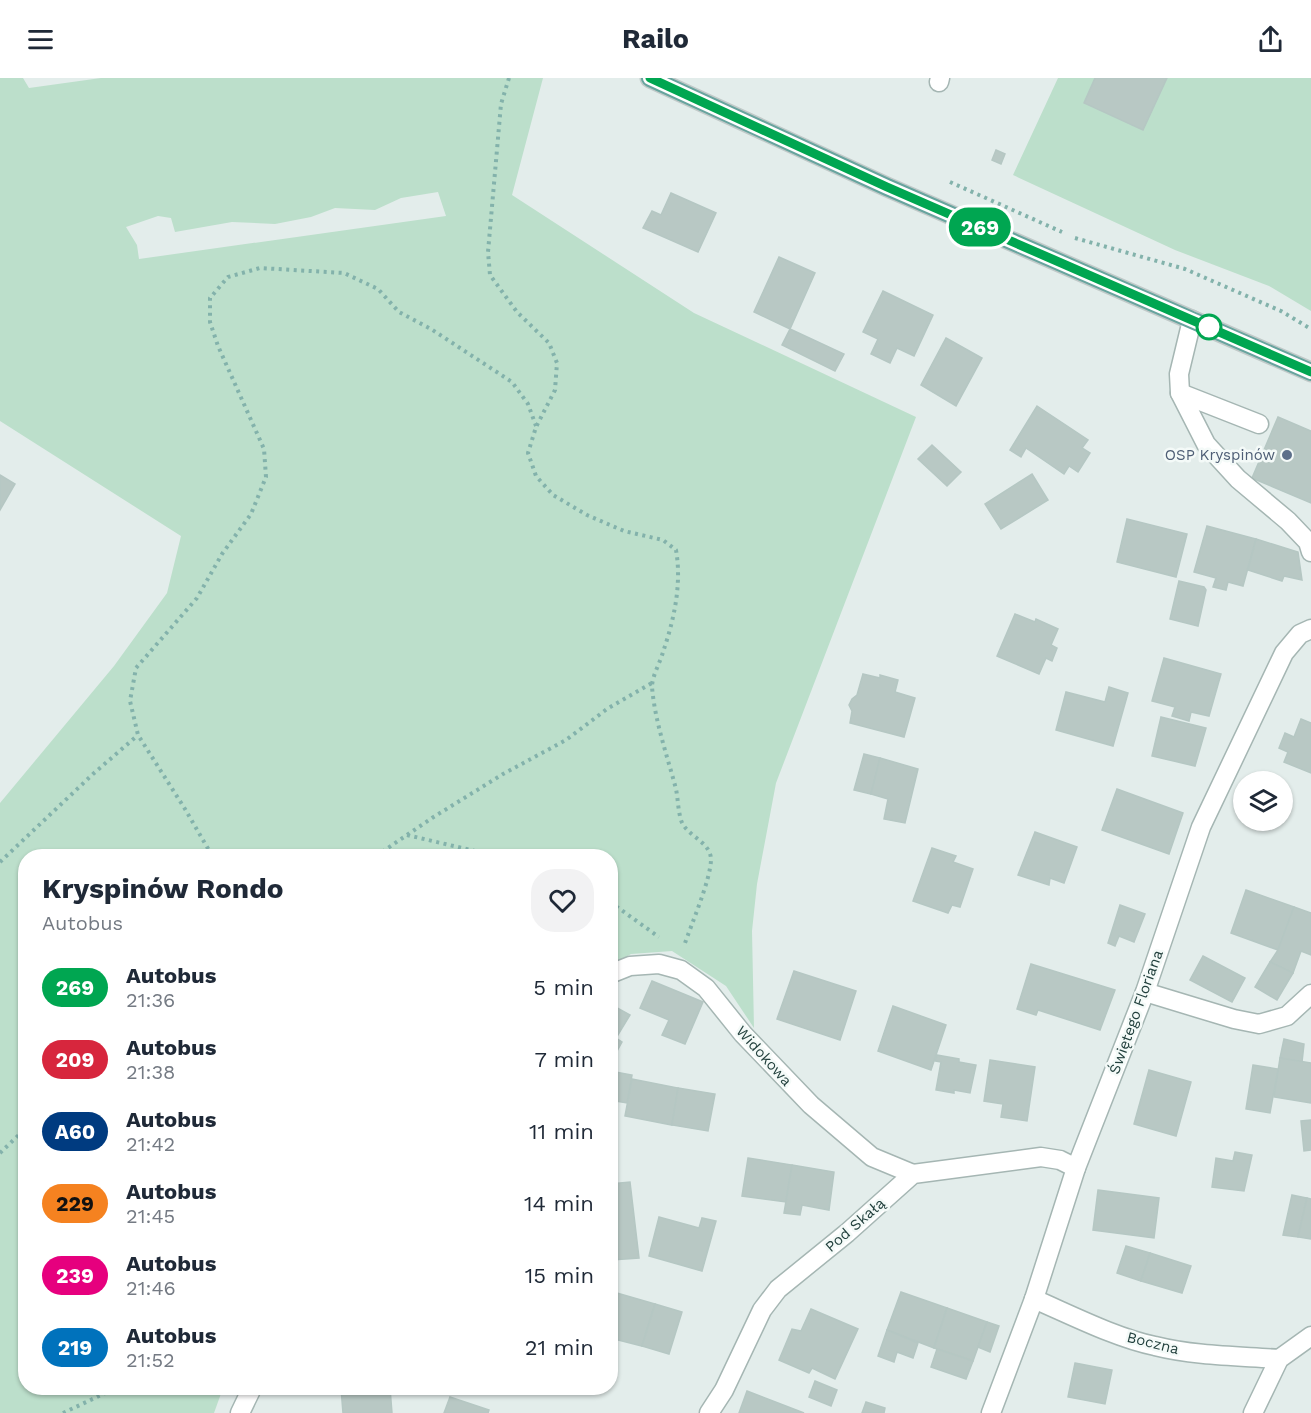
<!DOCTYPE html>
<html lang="pl">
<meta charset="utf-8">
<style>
body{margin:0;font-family:"Work Sans",sans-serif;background:#f2f2f3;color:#1f2937;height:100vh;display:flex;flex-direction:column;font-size:22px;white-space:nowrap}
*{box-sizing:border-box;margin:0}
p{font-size:20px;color:#747a83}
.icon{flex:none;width:33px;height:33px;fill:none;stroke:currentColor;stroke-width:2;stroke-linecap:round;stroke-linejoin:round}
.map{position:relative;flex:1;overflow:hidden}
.details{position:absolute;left:18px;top:771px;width:600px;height:546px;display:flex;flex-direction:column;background:#fff;border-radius:24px;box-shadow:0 2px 4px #0004}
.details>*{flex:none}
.badge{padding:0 12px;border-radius:20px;font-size:21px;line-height:39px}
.controls{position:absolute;left:1233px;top:693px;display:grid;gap:12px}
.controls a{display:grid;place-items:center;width:60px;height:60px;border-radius:50%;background:#fff;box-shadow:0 2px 4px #0004;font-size:30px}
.map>.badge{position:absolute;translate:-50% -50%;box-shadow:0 0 0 3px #fff}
.round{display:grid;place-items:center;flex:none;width:63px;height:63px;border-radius:24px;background:#f2f2f3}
.summary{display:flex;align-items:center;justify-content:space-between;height:102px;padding:0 24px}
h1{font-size:28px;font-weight:700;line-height:45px}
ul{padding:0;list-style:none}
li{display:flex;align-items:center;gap:18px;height:72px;padding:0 24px}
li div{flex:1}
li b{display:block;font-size:22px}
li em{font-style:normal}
li .badge{min-width:66px;font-weight:700;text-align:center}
header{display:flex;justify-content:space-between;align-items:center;height:78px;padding:0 24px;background:#fff;font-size:27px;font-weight:700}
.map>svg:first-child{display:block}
.green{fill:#bcdfcb;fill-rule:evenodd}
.building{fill:#b8c8c4;stroke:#b5c7c3;stroke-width:1.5}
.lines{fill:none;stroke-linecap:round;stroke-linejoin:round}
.minor-casing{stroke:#a5b6b3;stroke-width:21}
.major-casing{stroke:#c1cac9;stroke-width:21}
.path{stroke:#83b2ab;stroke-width:4;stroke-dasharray:3 4.5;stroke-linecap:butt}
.minor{stroke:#fff;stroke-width:18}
.major{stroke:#67a49e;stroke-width:18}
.line-casing{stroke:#fff;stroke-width:14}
.line{stroke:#00a651;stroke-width:9}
.stop-dot{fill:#fff;stroke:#00a651;stroke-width:3}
.service-dot{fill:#5c6f8a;stroke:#f4faf8;stroke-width:2}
.labels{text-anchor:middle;stroke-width:5;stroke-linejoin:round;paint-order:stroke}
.service-label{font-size:15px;fill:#4e5e75;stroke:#f4faf8;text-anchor:end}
.street-label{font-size:15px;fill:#22403d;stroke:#f4faf8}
</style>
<header><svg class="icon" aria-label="menu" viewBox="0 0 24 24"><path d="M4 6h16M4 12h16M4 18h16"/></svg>Railo<svg class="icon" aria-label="share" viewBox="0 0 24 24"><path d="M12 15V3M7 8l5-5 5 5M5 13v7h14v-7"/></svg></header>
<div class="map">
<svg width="1311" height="1335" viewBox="0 0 1311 1335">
<rect width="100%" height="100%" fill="#e3edeb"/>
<g class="green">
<path d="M0 0H23L29 10 101 0H543L512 117 694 235 916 339 776 705 757 806 752 853 754 950 726 908 672 873 631 876 611 887 610 778H26V1310H223L214 1335H0V725L114 588 167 515 181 458 0 343ZM438 114 446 138 139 181 137 167 126 149 158 138 171 140 175 154 232 144 275 146 311 139 335 130 375 132 401 120Z"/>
<polygon points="1058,0 1311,0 1311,233 1269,208 1175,172 1013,97"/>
</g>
<g class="building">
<polygon points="1095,0 1167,0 1143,52 1084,25"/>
<polygon points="996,72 1005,76 1001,86 992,82"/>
<polygon points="671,115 716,135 698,174 643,150 652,133 661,137"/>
<polygon points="779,179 815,195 790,251 754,234"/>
<polygon points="883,213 933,237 914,278 897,270 890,285 871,276 878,261 863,254"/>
<polygon points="790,251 844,276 835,293 782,267"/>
<polygon points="946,260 982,280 956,328 921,307"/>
<polygon points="1037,328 1088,362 1082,370 1090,375 1078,394 1069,388 1064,396 1026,370 1021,379 1010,372"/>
<polygon points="1278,339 1311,353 1311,425 1252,400"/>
<polygon points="932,367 961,394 947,408 918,381"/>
<polygon points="1032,396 1048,422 1001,451 985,426"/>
<polygon points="0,397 15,406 0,432"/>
<polygon points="1127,441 1187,456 1176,499 1117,484"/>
<polygon points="1207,448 1256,461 1243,508 1228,504 1226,512 1213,509 1216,500 1194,494"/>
<polygon points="1256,461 1298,474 1302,502 1284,498 1282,503 1248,492"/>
<polygon points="1179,503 1204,509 1206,512 1198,548 1170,541"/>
<polygon points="1015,536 1035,544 1036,541 1058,551 1051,567 1057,570 1052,583 1046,580 1039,596 997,578"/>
<polygon points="1164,580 1221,596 1209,638 1191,634 1189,643 1172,638 1175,629 1152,623"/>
<polygon points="863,596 880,600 880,597 898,602 895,614 915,620 904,659 850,645 852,633 849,627 852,621 857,617"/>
<polygon points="1109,609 1128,615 1113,668 1056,652 1066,614 1105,624"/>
<polygon points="1161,639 1206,650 1195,688 1152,678"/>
<polygon points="1301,641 1311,645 1311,695 1284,684 1288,674 1279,670 1285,655 1294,659"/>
<polygon points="864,676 880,680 871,716 854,712"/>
<polygon points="880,680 918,691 905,745 884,741 888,721 871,716"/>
<polygon points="1117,711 1183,735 1169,776 1102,752"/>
<polygon points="1035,754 1077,769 1064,805 1050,800 1049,807 1018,797"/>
<polygon points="932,770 956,778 953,784 973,791 960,829 952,827 948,835 913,823"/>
<polygon points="1246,812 1294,829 1278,872 1231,855"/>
<polygon points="1120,827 1145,836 1134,864 1119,858 1115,868 1108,865"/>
<polygon points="1294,829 1311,835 1311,877 1301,873 1293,895 1270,884 1278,872"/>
<polygon points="1203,878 1245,900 1232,924 1190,902"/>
<polygon points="1270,884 1293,895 1277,922 1255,909"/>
<polygon points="1031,886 1115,912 1100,952 1038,932 1036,937 1017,931"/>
<polygon points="794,893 856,913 840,962 777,941"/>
<polygon points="652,903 703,924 685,966 662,957 669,942 640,930"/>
<polygon points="610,926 630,937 616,960 622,964 612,982"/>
<polygon points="893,928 946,947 931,992 878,973"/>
<polygon points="1284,961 1304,966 1302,984 1280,980"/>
<polygon points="937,977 959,981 959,984 976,987 970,1015 954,1012 954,1015 936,1012 941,984 935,983"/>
<polygon points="1280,980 1311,985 1311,1025 1274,1019"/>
<polygon points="990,982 1035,989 1027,1043 1001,1039 1003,1026 984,1023"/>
<polygon points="1253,987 1278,991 1270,1035 1246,1031"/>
<polygon points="1149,992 1191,1004 1176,1058 1134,1046"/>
<polygon points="610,993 632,997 627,1025 610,1022"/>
<polygon points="632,1001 678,1010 672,1047 625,1038"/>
<polygon points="678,1010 715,1016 708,1053 672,1047"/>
<polygon points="1311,1042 1311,1072 1304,1073 1301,1043"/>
<polygon points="1235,1074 1252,1077 1244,1113 1212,1109 1216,1080 1233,1083"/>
<polygon points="748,1080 792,1087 786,1124 742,1118"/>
<polygon points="792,1087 834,1094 829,1132 802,1127 800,1137 784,1135"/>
<polygon points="630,1104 639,1180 612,1182 610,1106"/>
<polygon points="1098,1112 1159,1120 1154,1160 1093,1152"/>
<polygon points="1292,1117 1307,1120 1298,1159 1283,1157"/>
<polygon points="1307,1120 1311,1121 1311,1161 1298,1159"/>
<polygon points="659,1139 699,1150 702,1140 716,1143 702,1193 649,1178"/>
<polygon points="1126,1168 1150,1175 1141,1203 1117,1195"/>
<polygon points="1150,1175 1191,1188 1182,1215 1141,1203"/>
<polygon points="610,1213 655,1226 642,1268 610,1260"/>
<polygon points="901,1214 947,1230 934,1270 887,1252"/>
<polygon points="655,1226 682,1234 669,1276 642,1268"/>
<polygon points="947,1230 987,1244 973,1283 934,1270"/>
<polygon points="811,1231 858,1251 835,1301 812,1290 809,1295 779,1282 792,1251 801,1253"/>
<polygon points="987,1244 999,1248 990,1274 978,1269"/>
<polygon points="887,1252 918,1265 913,1280 897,1274 894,1284 878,1278"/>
<polygon points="937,1271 973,1283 966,1301 931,1289"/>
<polygon points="1075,1285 1112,1292 1105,1326 1068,1319"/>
<polygon points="815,1303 837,1312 831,1328 809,1319"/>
<polygon points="341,1310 390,1310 392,1335 343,1335"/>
<polygon points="747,1313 804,1335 739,1335"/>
<polygon points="450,1319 489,1332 488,1335 444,1335"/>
<polygon points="866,1324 885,1330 884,1335 862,1335"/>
</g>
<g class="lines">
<defs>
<g id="minor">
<polyline points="939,4 940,0"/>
<polyline points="1192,242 1179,296 1180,315 1206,366 1238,401 1288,443 1308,464 1311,474"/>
<polyline points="1180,315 1259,346"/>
<polyline points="610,896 630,888 659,886 681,892 706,910 743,956 811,1027 872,1079 913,1096"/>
<polyline points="1145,914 1234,941 1259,946 1287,938 1311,916"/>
<path d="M1034 1221C1071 1237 1116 1260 1155 1268 1195 1278 1238 1278 1279 1281"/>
<polyline points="240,1335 252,1310"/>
<polyline points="709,1335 724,1312 762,1232 778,1211 847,1155 913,1096 1041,1079 1060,1082 1076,1090"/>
<polyline points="991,1335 1034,1221 1076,1090 1145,914 1201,749 1284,575 1300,556 1311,551"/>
<polyline points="1253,1335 1279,1281 1311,1258"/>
</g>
<polyline id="major" points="650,0 887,109 1311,294"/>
</defs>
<use href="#minor" class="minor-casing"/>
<use href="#major" class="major-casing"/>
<g class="path">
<path d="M509 0 501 26 488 174 490 197 517 234 549 265 557 285 555 312 536 349 528 375 536 398 553 417 587 437 624 453 663 462 676 472C682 506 674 542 663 574 660 585 652 598 652 609 655 644 667 677 676 711 678 721 678 732 681 742 686 758 710 763 711 781 711 801 691 847 684 868"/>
<polyline points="950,104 1062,154"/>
<polyline points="1075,160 1185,191 1281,233 1311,251"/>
<polyline points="407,757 496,778"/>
<polyline points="210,778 210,774 185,731 138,657 130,623 136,590 197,520 222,476 251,436 266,399 264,371 218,268 210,244 210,220 228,199 260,190 344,195 378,211 399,234 431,251 512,304 528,326 536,348"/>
<polyline points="376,778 432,740 503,696 566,662 607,631 652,605"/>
<polyline points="0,784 93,696 138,657"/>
<polyline points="610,824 659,859"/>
<polyline points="0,1075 26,1050"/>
<polyline points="63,1335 116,1310"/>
</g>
<use href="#minor" class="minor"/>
<use href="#major" class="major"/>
</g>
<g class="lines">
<defs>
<polyline id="line" points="650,0 887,109 1311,294"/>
</defs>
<use href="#line" class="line-casing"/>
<use href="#line" class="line"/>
</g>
<circle class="stop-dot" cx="1209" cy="249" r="12"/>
<circle class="service-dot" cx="1287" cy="377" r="6"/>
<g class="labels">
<g class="service-label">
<text x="1275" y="382">OSP Kryspinów</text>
</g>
<g class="street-label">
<text transform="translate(1136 934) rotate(-70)" y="5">Świętego Floriana</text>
<text transform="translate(764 978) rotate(48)" y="5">Widokowa</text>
<text transform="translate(855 1147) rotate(-41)" y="5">Pod Skałą</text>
<text transform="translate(1153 1265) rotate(14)" y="5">Boczna</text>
</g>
</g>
</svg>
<div class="controls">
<a><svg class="icon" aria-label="layers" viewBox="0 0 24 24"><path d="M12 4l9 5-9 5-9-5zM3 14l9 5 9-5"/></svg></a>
</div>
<b class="badge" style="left:980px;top:149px;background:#00a651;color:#fff">269</b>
<section class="details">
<div class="summary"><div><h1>Kryspinów Rondo</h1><p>Autobus</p></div><a class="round"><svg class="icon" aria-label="heart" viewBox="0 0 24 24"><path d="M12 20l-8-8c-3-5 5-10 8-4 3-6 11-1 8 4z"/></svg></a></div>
<ul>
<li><span class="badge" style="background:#00a651;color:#fff">269</span><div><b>Autobus</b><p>21:36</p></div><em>5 min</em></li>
<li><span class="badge" style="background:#d7263d;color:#fff">209</span><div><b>Autobus</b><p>21:38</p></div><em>7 min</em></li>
<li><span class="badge" style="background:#003b80;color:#fff">A60</span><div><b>Autobus</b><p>21:42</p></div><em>11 min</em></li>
<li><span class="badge" style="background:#f58220;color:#111">229</span><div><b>Autobus</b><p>21:45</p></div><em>14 min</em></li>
<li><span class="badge" style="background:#e6007e;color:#fff">239</span><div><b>Autobus</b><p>21:46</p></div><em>15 min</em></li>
<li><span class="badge" style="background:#0072bc;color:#fff">219</span><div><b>Autobus</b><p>21:52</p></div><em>21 min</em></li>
</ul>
</section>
</div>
